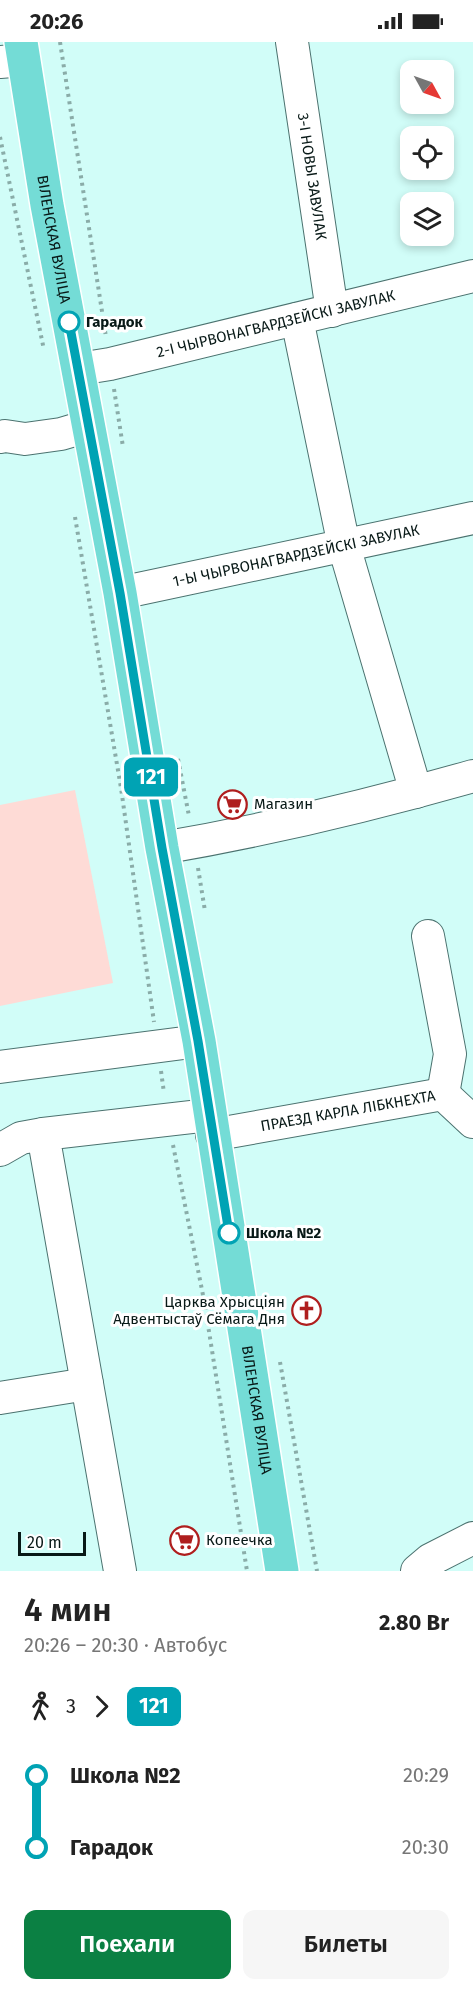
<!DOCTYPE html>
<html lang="ru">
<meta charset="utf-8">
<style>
body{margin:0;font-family:"Fira Sans",sans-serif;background:#f6f6f6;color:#222;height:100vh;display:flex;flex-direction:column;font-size:22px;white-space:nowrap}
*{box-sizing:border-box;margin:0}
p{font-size:20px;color:#767676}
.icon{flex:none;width:33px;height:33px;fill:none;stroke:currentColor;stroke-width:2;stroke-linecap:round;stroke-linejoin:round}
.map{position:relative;height:1529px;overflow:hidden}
.details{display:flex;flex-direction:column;background:#fff;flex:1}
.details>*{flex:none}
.badge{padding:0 12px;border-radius:9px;font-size:21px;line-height:39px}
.needle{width:39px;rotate:130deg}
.tools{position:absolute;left:400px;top:18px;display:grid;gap:12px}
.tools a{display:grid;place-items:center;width:54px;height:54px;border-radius:12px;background:#fff;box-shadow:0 3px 9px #0003;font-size:30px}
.scale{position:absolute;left:18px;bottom:15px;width:68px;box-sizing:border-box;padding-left:6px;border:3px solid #081917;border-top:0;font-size:16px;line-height:21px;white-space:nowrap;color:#081917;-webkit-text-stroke:4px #fff;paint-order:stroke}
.map>.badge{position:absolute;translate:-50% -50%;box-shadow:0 0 0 3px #fff}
.legs{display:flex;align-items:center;gap:9px;height:66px;padding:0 24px;font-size:20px}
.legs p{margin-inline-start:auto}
.head{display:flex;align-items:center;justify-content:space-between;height:102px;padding:0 24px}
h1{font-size:33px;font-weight:600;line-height:45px}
.button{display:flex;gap:12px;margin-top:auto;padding:12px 24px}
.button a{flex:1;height:69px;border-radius:12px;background:#0b8043;color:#fff;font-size:24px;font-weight:600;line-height:69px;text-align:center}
.button a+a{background:#f6f6f6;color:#222}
ul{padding:0 24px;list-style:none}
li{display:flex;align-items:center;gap:21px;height:72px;font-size:22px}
li i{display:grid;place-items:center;width:9px;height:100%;margin:0 8px;background:currentColor}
li i::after{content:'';width:15px;height:15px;margin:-8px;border:4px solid;border-radius:50%;background:#fff}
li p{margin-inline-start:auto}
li:first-child i{background:linear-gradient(#0000 50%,currentColor 0)}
li:last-child i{background:linear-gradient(currentColor 50%,#0000 0)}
.status{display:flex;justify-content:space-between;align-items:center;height:42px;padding:0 30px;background:#fff;direction:ltr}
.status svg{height:16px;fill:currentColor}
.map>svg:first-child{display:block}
.park{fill:#fedbd6}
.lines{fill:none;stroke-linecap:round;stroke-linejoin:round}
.minor-casing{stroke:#4b726f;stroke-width:34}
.major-casing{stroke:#fff;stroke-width:36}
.path{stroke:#8aaca8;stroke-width:4;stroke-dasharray:3 4.5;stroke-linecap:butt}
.minor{stroke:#fff;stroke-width:32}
.major{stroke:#74dcd6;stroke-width:33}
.line-1-casing{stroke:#fff;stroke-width:14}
.line-1{stroke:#00a3b4;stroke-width:9}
.stop-1-dot{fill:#fff;stroke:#00a3b4;stroke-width:3}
.labels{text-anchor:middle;stroke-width:6;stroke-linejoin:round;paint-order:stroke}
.street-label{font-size:15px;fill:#081917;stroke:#fff}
.stop-label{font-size:15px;font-weight:bold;fill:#081917;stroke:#fff;text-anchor:start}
.poi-label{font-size:15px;fill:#081917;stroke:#fff;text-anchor:start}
</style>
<div class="status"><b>20:26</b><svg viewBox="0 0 49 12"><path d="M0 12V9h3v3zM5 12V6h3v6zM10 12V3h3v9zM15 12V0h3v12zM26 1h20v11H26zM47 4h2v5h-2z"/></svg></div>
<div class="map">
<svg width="473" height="1529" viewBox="0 0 473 1529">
<rect width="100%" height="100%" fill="#d1fdf8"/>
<polygon class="park" points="75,748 113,941 0,964 0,763"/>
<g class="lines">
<defs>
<g id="minor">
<path id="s1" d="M292 0 332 269"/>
<polyline points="0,20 24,18"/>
<polyline points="297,277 344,504 416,750"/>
<path id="s2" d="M79 327 110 322 473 234"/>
<polyline points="0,395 5,394 25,397 61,392 88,384"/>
<path id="s3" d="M120 551 473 476"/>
<path d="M162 806C267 788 371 763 473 734"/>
<polyline points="428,894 450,1012 443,1052"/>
<polyline points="0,1025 199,999"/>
<path id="s4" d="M212 1093 443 1052 473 1080"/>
<polyline points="0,1108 21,1096 43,1092"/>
<polyline points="0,1356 87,1342"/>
<polyline points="120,1529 43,1092 209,1073"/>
<polyline points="417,1529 430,1518 473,1496"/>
</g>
<g id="major">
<path id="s5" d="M21 0 47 163 120 551 162 806 199 999 282 1529"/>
</g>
</defs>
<use href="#minor" class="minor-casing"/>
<use href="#major" class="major-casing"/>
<g class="path">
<polyline points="60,0 106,295"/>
<polyline points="0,95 44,308"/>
<polyline points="114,347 123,405"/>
<polyline points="75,475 121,746 154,980"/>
<polyline points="178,717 189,774"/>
<polyline points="198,826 205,869"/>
<polyline points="161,1029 164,1051"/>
<polyline points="173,1103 204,1258 247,1529"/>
<polyline points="280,1320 317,1529"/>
</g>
<use href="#minor" class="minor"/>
<use href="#major" class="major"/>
</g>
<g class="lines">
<defs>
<polyline id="line-1" points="69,280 120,551 162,806 198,999 229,1191"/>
</defs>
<use href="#line-1" class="line-1-casing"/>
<use href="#line-1" class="line-1"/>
</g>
<defs>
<symbol id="supermarket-ring" viewBox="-11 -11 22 22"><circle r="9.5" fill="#fff" stroke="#af1e1e" stroke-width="1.5"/><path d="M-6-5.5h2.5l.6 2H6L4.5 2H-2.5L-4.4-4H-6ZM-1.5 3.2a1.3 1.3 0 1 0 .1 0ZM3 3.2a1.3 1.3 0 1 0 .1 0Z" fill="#af1e1e"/></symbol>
<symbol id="church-ring" viewBox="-11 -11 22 22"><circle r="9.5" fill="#fff" stroke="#af1e1e" stroke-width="1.5"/><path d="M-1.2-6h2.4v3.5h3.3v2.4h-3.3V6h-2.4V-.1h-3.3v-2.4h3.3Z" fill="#af1e1e"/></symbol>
</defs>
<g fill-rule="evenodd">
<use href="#supermarket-ring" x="216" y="746" width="33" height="33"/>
<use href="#church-ring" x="290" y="1252" width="33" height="33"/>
<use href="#supermarket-ring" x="168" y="1482" width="33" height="33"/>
</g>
<g class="stop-1-dot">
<circle cx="69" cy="280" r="10"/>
<circle cx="229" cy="1191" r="10"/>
</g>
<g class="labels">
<g class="street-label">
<text dy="5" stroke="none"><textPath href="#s1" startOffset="136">3-І НОВЫ ЗАВУЛАК</textPath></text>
<text dy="5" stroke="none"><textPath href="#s5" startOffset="200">ВІЛЕНСКАЯ ВУЛІЦА</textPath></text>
<text dy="5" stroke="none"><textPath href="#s2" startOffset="202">2-І ЧЫРВОНАГВАРДЗЕЙСКІ ЗАВУЛАК</textPath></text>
<text dy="5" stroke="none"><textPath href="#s3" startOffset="180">1-Ы ЧЫРВОНАГВАРДЗЕЙСКІ ЗАВУЛАК</textPath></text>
<text dy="5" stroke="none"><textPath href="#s4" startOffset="138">ПРАЕЗД КАРЛА ЛІБКНЕХТА</textPath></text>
<text dy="5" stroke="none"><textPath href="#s5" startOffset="1388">ВІЛЕНСКАЯ ВУЛІЦА</textPath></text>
</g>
<g class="stop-label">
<text x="86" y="285">Гарадок</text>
<text x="246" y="1196">Школа №2</text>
</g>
<g class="poi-label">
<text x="254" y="767">Магазин</text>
<text x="285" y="1265" text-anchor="end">Царква Хрысціян<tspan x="285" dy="17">Адвентыстаў Сёмага Дня</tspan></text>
<text x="206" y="1503">Копеечка</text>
</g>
</g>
</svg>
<div class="tools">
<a><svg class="needle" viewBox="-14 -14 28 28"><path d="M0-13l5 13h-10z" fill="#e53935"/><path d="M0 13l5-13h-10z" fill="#767676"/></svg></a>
<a><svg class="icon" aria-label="locate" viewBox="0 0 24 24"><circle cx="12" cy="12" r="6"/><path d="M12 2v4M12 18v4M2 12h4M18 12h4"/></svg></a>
<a><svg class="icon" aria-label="layers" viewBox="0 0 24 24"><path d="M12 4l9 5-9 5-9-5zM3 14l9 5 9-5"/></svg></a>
</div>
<div class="scale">20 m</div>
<b class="badge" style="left:151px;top:735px;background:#00a3b4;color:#fff">121</b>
</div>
<section class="details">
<div class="head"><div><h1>4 мин</h1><p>20:26 – 20:30 · Автобус</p></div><b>2.80 Br</b></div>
<div class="legs"><svg class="icon" aria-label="walk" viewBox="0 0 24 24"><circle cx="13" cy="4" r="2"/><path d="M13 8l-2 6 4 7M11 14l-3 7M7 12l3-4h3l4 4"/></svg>3<svg class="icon" aria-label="forward" viewBox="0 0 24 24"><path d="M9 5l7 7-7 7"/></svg><b class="badge" style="background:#00a3b4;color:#fff">121</b></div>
<ul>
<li><i style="color:#00a3b4"></i><b>Школа №2</b><p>20:29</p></li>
<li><i style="color:#00a3b4"></i><b>Гарадок</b><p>20:30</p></li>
</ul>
<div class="button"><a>Поехали</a><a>Билеты</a></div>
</section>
